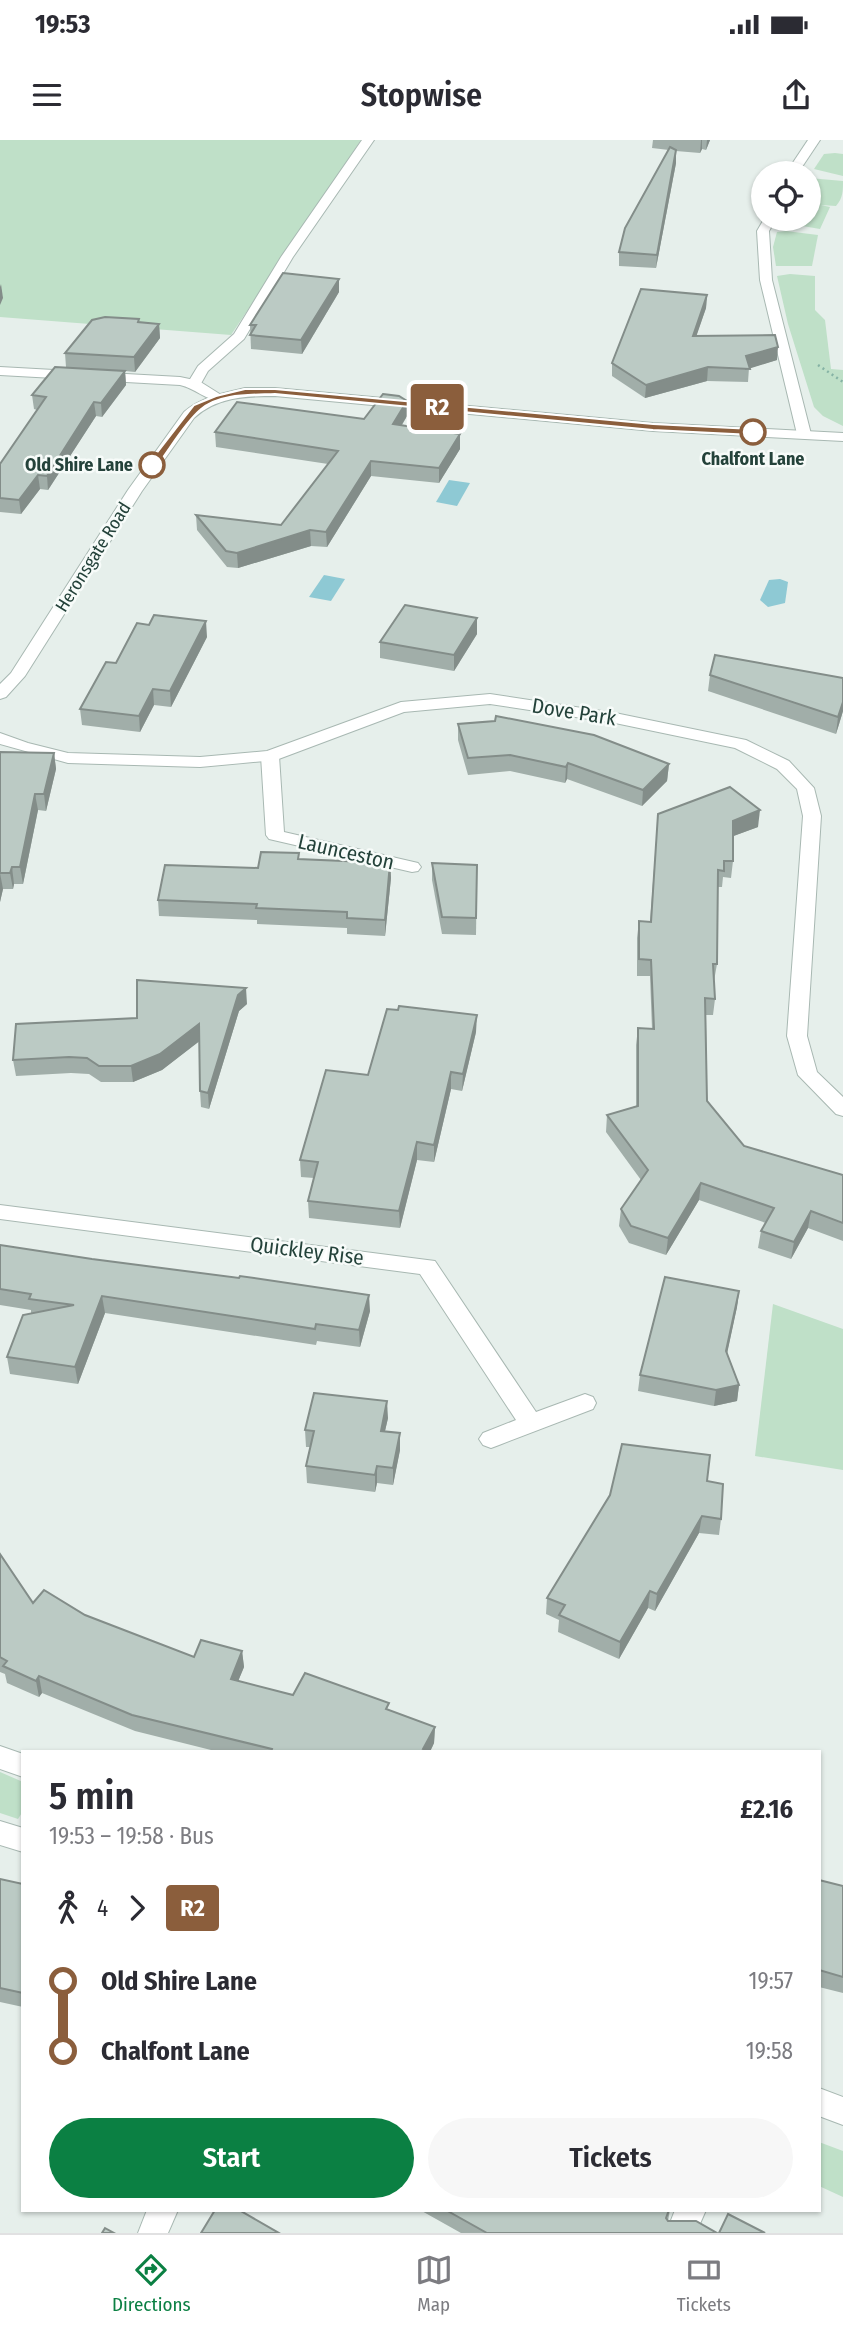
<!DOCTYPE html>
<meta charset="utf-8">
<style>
body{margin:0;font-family:"Fira Sans Condensed",sans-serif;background:#f7f7f7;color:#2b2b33;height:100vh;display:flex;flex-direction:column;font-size:26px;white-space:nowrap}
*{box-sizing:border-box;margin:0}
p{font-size:23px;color:#7c7c81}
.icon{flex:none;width:38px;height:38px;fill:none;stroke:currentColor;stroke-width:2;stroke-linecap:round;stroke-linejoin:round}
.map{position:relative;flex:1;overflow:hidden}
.sheet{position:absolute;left:21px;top:1610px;width:800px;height:462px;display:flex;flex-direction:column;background:#fff;border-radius:0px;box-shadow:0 2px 5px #0004}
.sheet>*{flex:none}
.badge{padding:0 14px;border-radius:5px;font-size:24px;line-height:46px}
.buttons{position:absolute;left:751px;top:21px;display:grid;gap:14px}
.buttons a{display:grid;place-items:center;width:70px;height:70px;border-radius:50%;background:#fff;box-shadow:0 2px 5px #0004;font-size:35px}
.map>.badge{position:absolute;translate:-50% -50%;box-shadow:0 0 0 4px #fff}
.legs{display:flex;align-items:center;gap:10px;height:77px;padding:0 28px;font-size:23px}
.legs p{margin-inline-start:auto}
.headline{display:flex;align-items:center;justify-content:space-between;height:119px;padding:0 28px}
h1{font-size:38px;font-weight:600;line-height:52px}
.cta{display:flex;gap:14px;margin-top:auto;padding:14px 28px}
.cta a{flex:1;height:80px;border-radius:42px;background:#0b8043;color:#fff;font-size:28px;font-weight:600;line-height:80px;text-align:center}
.cta a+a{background:#f7f7f7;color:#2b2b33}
ul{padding:0 28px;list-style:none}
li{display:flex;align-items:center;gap:24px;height:70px;font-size:26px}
li i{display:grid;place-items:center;width:10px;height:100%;margin:0 9px;background:currentColor}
li i::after{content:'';width:18px;height:18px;margin:-9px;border:5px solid;border-radius:50%;background:#fff}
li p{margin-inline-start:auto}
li:first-child i{background:linear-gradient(#0000 50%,currentColor 0)}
li:last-child i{background:linear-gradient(currentColor 50%,#0000 0)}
.status{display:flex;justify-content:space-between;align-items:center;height:49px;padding:0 35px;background:#fff;direction:ltr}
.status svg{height:19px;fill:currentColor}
header{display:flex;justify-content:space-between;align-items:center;height:91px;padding:0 28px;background:#fff;font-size:32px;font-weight:600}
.tabs{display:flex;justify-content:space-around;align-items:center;height:98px;border-top:2px solid #e1e1e2;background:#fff;font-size:19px;color:#7c7c81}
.tabs a{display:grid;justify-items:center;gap:4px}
.tabs .on{color:#0b8043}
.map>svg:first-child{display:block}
.green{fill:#bfe0c8}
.water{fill:#8ec9d4}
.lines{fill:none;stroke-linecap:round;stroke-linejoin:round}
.service-casing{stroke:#a8b8b2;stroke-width:2}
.minor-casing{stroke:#a8b8b2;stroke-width:2}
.tertiary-casing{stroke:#a8b8b2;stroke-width:2}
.path{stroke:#86b3a5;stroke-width:2.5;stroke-dasharray:2 3.5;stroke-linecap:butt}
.service{fill:#fff;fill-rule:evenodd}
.minor{fill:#fff;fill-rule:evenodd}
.tertiary{fill:#fff;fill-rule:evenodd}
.wall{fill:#a1aea9}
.shaded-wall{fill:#838d89}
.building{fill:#bbcac4;stroke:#838d89;stroke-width:2}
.line-1{fill:#8b5e3c;stroke:#fff;stroke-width:2}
.stop-1-dot{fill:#fff;stroke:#8b5e3c;stroke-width:3.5}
.labels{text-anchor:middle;stroke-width:5;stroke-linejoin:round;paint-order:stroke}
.far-stop-label{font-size:18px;font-weight:bold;fill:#24423a;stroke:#f7fbf9}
.far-street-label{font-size:18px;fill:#24423a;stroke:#f7fbf9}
.street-label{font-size:21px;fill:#24423a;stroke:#f7fbf9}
</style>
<div class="status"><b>19:53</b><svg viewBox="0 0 49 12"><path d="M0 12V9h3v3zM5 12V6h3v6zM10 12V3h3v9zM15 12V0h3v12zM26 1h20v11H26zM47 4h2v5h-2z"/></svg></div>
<header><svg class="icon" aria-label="menu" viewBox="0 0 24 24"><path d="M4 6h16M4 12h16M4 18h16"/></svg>Stopwise<svg class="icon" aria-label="share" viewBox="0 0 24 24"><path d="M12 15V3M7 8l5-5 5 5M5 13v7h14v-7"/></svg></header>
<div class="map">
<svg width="843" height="2093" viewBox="0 0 843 2093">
<rect width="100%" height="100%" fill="#e6efeb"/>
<g class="green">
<polygon points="0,0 361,0 231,195 0,177"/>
<polygon points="835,13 843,14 843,36 814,29 824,14"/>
<path d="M809 38 843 41C843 51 843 58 836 66L821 65 830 67 820 89 779 82 781 79H808Z"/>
<polygon points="786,91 818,95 812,126 776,126 773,107 777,92"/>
<polygon points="790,134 815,136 815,170 825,180 831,229 843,230 843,286 823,276 814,267 788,184 777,136"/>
<polygon points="773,1164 843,1189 843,1330 755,1316"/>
<polygon points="0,1632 23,1642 23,1671 18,1679 0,1673"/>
<polygon points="819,2002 843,2011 843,2057 819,2046"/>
</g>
<g class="water">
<polygon points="449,340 470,343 457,366 436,362"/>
<polygon points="324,435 345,439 331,461 309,457"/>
<polygon points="780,439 788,442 785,463 768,467 760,460 769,440"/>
</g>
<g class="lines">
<defs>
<g id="service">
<polygon points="362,0 374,0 293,117 244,199 208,231 199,247 189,247 187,244 198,226 234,194 281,117"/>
<polygon points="270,611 279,616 284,692 418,723 421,727 418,731 412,732 269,699 266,695 261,616"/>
<polygon points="0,1606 23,1614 23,1637 0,1629"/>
<polygon points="147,2070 178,2070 168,2093 138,2093"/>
<polygon points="675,2070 706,2070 696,2093 666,2093"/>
</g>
<g id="minor">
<polygon points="808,0 820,0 798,33 786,33"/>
<polygon points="764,79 776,79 769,91 772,140 811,294 804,298 797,294 760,140 757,91"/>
<path d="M0 227 180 237 199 241 226 258 224 261C209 263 195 248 180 245L0 235Z"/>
<polygon points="490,554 615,573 746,600 789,621 814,648 821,676 807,896 817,932 843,957 843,976 836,974 798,935 787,896 803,676 797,649 777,629 735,608 615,583 490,564 404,572 276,620 200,627 68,623 0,604 0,593 28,603 68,613 200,617 267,611 401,562"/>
<polygon points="0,1065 435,1121 536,1272 585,1254 593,1257 596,1263 593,1269 499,1305 491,1308 483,1305 479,1299 483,1293 516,1280 420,1134 0,1079"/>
<polygon points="0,1681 23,1688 23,1712 0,1705"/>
<polygon points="819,1948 843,1957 843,1985 819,1976"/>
</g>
<path id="tertiary" d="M245 248H275L653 283 843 293V301L653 291 275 256C246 256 217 257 194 278L142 351 25 536 6 557 0 559V544L11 533 128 350 184 272C201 257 223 253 245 248Z"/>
</defs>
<use href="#service" class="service-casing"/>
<use href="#minor" class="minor-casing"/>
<use href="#tertiary" class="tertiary-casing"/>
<polyline class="path" points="818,225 843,242"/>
<use href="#service" class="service"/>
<use href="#minor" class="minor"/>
<use href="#tertiary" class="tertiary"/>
</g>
<g class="wall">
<polygon points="653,0 710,0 706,10 702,9 700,13 676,11 676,23 656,128 619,126 619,112 669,10 652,8"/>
<polygon points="339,139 339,152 302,214 251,209 250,185"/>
<polygon points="707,155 706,168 696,196 777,220 749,228 748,242 707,241 645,258 612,236 612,223"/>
<polygon points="140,182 159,184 160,198 135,232 125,231 126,245 102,277 96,276 48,350 40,349 21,374 0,372 0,324 37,270 34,269 32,255 66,227 65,213"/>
<polygon points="407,261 407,276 402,285 460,294 460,309 439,343 371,336 327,407 311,406 238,428 227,427 197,390 196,375 281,385 328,324 216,307 215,292 364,279"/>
<polygon points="477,478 477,494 454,531 380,518 380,502"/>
<polygon points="207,497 171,567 154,565 140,592 82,585 80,569 116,523"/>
<polygon points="710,535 843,571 836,594 708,551"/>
<polygon points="458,584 669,624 667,641 642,666 567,639 565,643 510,631 468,635 458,600"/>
<polygon points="0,612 54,613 56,629 46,671 38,670 23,744 14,744 13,749 3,749 0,762"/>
<polygon points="658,674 758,687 733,696 733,721 731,738 723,737 722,747 717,747 717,824 714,841 715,859 713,875 706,875 707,961 744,1006 843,1035 843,1101 808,1088 791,1119 758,1108 761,1091 766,1083 699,1060 666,1115 629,1103 619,1086 621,1069 641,1040 606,992 607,975 636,966 636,905 638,888 652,889 650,836 637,836 637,798 639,781 650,782"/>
<polygon points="300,719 390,723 391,738 385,796 347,794 347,788 257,784 257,780 159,776 158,760 258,728"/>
<polygon points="432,723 477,725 476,795 442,794 432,740"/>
<polygon points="247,864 239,871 209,969 201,967 200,951 199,901 162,930 133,942 101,942 89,934 71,933 16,936 13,920 137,878"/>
<polygon points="476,892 462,951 451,949 434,1022 417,1020 400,1088 309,1078 308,1061 314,1038 301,1037 300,1020 368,935"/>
<polygon points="0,1105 370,1171 360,1207 317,1201 316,1205 105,1173 78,1244 10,1234 7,1217 31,1173 31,1170 0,1165"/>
<polygon points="739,1151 737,1167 727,1214 739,1245 737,1261 714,1266 638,1251 640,1235"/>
<polygon points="388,1278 385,1291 400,1293 400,1310 393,1345 377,1343 375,1352 307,1343 306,1326 310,1307 306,1307 305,1290"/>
<polygon points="707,1341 721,1379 719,1395 699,1393 655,1471 648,1468 619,1519 558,1492 559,1480 546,1474 547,1458"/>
<polygon points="0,1414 33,1463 85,1475 194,1517 242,1511 244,1527 238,1541 293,1555 390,1571 435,1587 434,1603 430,1611 431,1612 219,1612 135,1591 42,1553 39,1557 7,1543 5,1534 0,1532"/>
<polygon points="0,1739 23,1744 23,1867 0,1862"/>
<polygon points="819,1740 843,1746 843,1853 819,1847"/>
<polygon points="420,2070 670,2070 668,2081 717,2093 461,2093"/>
</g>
<g class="shaded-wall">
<polygon points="701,0 702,0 702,9 700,13"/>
<polygon points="707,0 710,0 706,10"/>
<polygon points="676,10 676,23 656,128 657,115"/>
<polygon points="339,139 339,152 302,214 301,200"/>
<polygon points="1,144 3,158 0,165 0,147"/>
<polygon points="707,155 706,168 692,209 693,196"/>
<polygon points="159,184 160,198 135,232 134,217"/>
<polygon points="778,207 777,220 745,230 746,216"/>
<polygon points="708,227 707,241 645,258 646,245"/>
<polygon points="125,231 126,245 102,277 101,263"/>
<polygon points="407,261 407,276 393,299 393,284"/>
<polygon points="94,262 96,276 48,350 47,336"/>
<polygon points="460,294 460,309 439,343 439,328"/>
<polygon points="371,321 371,336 327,407 326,392"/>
<polygon points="38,335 40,349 21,374 19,360"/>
<polygon points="310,390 311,406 238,428 237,413"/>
<polygon points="477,478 477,494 454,531 454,515"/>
<polygon points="206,481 207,497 171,567 170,551"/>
<polygon points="153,549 154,565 140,592 139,576"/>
<polygon points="843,562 843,571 836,594 838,577"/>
<polygon points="54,613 56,629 46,671 44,654"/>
<polygon points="568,623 567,639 565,643 566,627"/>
<polygon points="669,624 667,641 642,666 643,650"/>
<polygon points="35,654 38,670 23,744 20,727"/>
<polygon points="760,670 758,687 731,697 733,681"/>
<polygon points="390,723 391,738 385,796 385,780"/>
<polygon points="12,727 14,744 13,749 10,733"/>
<polygon points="0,733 3,749 0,762"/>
<polygon points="246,848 247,864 239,871 209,969 208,953 238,855"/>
<polygon points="477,875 476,892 462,951 463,934"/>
<polygon points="199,884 201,900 162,930 133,942 131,926"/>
<polygon points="451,932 451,949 434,1022 434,1005"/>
<polygon points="417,1002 417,1020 400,1088 399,1071"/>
<polygon points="701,1043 699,1060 666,1115 668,1098"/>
<polygon points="811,1071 808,1088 791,1119 794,1102"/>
<polygon points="739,1151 737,1167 724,1227 726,1211"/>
<polygon points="369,1155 370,1171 360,1207 359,1190"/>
<polygon points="102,1156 105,1173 78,1244 75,1227"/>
<polygon points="739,1245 737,1261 714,1266 716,1250"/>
<polygon points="387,1261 388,1278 381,1308 381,1291"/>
<polygon points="400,1293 400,1310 393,1345 393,1328"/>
<polygon points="377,1326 377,1343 375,1352 375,1335"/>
<polygon points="702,1376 699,1393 655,1471 657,1454"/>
<polygon points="650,1451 648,1468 619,1519 620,1502"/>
<polygon points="242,1511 244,1527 232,1556 231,1539"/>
<polygon points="39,1536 42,1553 39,1557 36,1541"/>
<polygon points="435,1587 434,1603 430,1612 423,1609"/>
</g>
<g class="building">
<polygon points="670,7 676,10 657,115 619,112 625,88"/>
<polygon points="283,133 339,139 301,200 250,195 256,185 250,185"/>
<polygon points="641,149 707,155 693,196 775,195 778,207 746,216 750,229 708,227 646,245 612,223"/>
<polygon points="105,177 139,179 138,182 159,184 134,217 65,213 92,180"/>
<polygon points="55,227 125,231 101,263 94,262 47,336 38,335 19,360 0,358 0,324 46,257 32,255"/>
<polygon points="383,254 399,256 407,261 393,284 460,294 439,328 371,321 326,392 310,390 237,413 226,411 196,375 281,385 338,311 215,292 237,262 364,279"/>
<polygon points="405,465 477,478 454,515 380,502"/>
<polygon points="154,475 206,481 170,551 153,549 139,576 80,569 106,522 116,523 137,483 149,485"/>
<polygon points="715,515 843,538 843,562 838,577 710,535"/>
<polygon points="496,576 594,595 669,624 643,650 568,623 566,627 510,615 468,618 458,584 495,581"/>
<polygon points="0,612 54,613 44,654 35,654 20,727 12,727 10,733 0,733 0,734"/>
<polygon points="730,647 760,670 733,681 733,721 724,721 724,731 718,730 717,824 713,824 715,859 705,858 707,961 744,1006 843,1035 843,1083 811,1071 794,1102 761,1091 774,1068 701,1043 668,1098 631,1086 621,1069 648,1030 607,975 638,966 638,888 654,889 651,820 639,819 639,781 651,782 658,674"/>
<polygon points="261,712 299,713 298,719 390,723 385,780 347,778 347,772 256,768 257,764 158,760 165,725 258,728"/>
<polygon points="432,723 477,725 476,778 442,777"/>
<polygon points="137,840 246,848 238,855 208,953 200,951 199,884 160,914 131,926 99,926 87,918 69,917 13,920 16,884 137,878"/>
<polygon points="399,866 477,875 463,934 451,932 434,1005 417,1002 399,1071 308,1061 318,1022 300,1020 326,930 368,935 387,869 398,870"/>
<polygon points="0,1105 92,1119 239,1138 240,1136 369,1155 359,1190 316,1184 315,1189 102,1156 75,1227 7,1217 23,1175 74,1165 29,1159 31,1154 0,1149"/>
<polygon points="665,1137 739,1151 726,1211 739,1245 716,1250 640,1235"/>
<polygon points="314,1253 387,1261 381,1291 400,1293 393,1328 377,1326 375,1335 306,1326 314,1291 305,1290"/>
<polygon points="622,1304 710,1315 707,1341 723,1344 721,1379 702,1376 657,1454 650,1451 620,1502 559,1475 565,1465 547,1458 610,1355"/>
<polygon points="0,1414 33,1463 44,1450 85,1475 194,1517 201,1500 242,1511 231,1539 293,1555 305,1533 389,1563 386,1569 435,1587 423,1609 431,1612 271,1612 272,1609 132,1575 39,1536 36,1541 3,1526 7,1521 0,1517"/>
<polygon points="0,1739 23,1744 23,1853 0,1848"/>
<polygon points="819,1740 843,1746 843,1837 819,1830"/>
<polygon points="215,2070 239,2070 279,2093 201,2093"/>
<polygon points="446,2070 669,2070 666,2078 668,2081 696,2081 717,2093 487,2093"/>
<polygon points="728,2074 765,2093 719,2093"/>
<polygon points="105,2088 114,2093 102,2093"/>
</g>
<path class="line-1" d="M245 249H275L653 284 753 289 757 292 753 295 653 290 275 254C252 255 218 253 200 270 183 285 170 309 156 327H149V323L194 265 216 256Z"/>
<g class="stop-1-dot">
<circle cx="753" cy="292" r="12"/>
<circle cx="152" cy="325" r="12"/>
</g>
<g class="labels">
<g class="far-stop-label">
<text x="753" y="325">Chalfont Lane</text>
<text x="133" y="331" text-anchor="end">Old Shire Lane</text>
</g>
<g class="far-street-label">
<text transform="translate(93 417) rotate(-58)" y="6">Heronsgate Road</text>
</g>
<g class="street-label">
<text transform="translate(574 572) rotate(9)" y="7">Dove Park</text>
<text transform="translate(346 712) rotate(13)" y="7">Launceston</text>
<text transform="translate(307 1111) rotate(7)" y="7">Quickley Rise</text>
</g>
</g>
</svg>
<div class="buttons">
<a><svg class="icon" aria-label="locate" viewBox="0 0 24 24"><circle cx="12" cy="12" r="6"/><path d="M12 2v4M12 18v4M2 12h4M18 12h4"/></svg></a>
</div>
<b class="badge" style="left:437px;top:267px;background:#8b5e3c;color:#fff">R2</b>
<section class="sheet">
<div class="headline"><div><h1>5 min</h1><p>19:53 – 19:58 · Bus</p></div><b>£2.16</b></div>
<div class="legs"><svg class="icon" aria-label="walk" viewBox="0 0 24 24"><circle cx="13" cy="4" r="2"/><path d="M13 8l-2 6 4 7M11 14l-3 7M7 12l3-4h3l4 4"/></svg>4<svg class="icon" aria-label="forward" viewBox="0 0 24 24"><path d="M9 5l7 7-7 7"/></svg><b class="badge" style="background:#8b5e3c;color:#fff">R2</b></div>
<ul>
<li><i style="color:#8b5e3c"></i><b>Old Shire Lane</b><p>19:57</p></li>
<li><i style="color:#8b5e3c"></i><b>Chalfont Lane</b><p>19:58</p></li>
</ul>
<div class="cta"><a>Start</a><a>Tickets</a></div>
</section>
</div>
<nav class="tabs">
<a class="on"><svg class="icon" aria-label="directions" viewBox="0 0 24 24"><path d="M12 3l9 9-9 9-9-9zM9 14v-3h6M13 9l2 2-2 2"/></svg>Directions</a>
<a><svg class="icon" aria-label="map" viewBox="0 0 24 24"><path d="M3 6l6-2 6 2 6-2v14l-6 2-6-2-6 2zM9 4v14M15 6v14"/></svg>Map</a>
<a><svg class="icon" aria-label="tickets" viewBox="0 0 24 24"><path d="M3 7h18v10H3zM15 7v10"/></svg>Tickets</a>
</nav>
